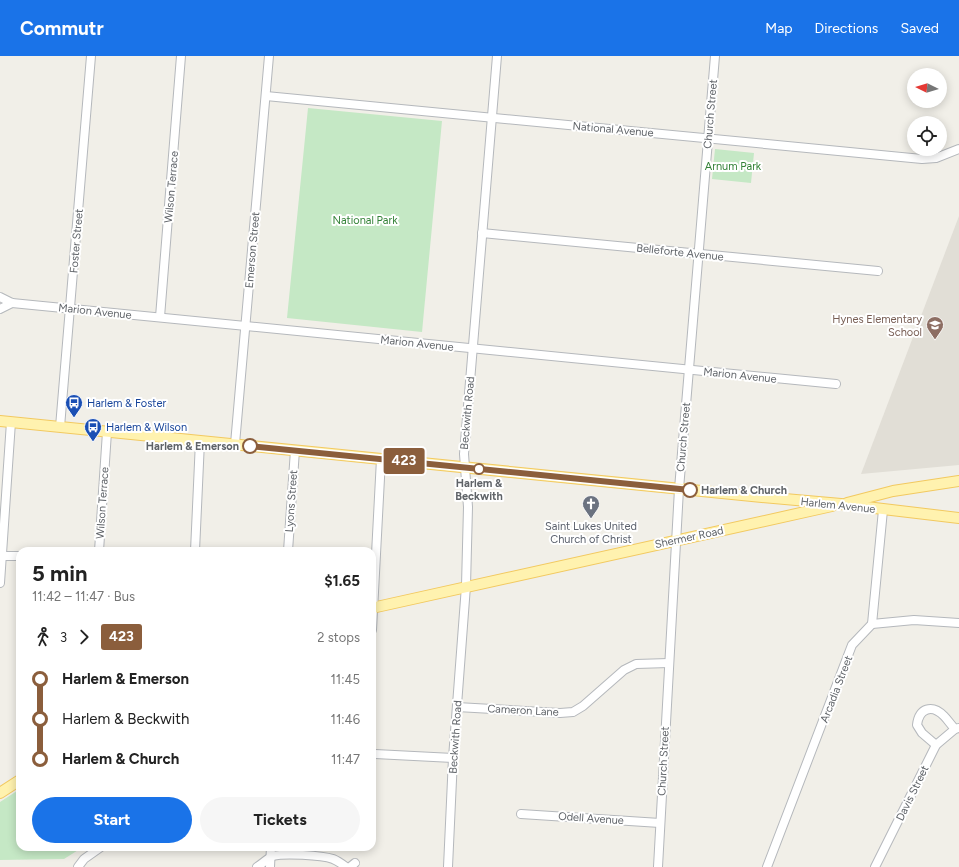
<!DOCTYPE html>
<meta charset="utf-8">
<style>
body{margin:0;font-family:Figtree,sans-serif;background:#f6f6f6;color:#222;height:100vh;display:flex;flex-direction:column;font-size:15px;white-space:nowrap}
*{box-sizing:border-box;margin:0}
p{font-size:13px;color:#767676}
.icon{flex:none;width:22px;height:22px;fill:none;stroke:currentColor;stroke-width:2;stroke-linecap:round;stroke-linejoin:round}
.map{position:relative;flex:1;overflow:hidden}
.panel{position:absolute;left:16px;top:491px;width:360px;height:304px;display:flex;flex-direction:column;background:#fff;border-radius:12px;box-shadow:0 2px 10px #0003}
.panel>*{flex:none}
.badge{padding:0 8px;border-radius:3px;font-size:14px;line-height:26px}
.needle{width:26px;rotate:275deg}
.fabs{position:absolute;left:907px;top:12px;display:grid;gap:8px}
.fabs a{display:grid;place-items:center;width:40px;height:40px;border-radius:50%;background:#fff;box-shadow:0 2px 10px #0003;font-size:20px}
.map>.badge{position:absolute;translate:-50% -50%;box-shadow:0 0 0 2px #fff}
.legs{display:flex;align-items:center;gap:6px;height:44px;padding:0 16px;font-size:13px}
.legs p{margin-inline-start:auto}
.overview{display:flex;align-items:center;justify-content:space-between;height:68px;padding:0 16px}
h1{font-size:22px;font-weight:700;line-height:30px}
.action{display:flex;gap:8px;margin-top:auto;padding:8px 16px}
.action a{flex:1;height:46px;border-radius:24px;background:#1a73e8;color:#fff;font-size:16px;font-weight:700;line-height:46px;text-align:center}
.action a+a{background:#f6f6f6;color:#222}
ul{padding:0 16px;list-style:none}
li{display:flex;align-items:center;gap:14px;height:40px;font-size:15px}
li i{display:grid;place-items:center;width:6px;height:100%;margin:0 5px;background:currentColor}
li i::after{content:'';width:10px;height:10px;margin:-5px;border:3px solid;border-radius:50%;background:#fff}
li p{margin-inline-start:auto}
li:first-child i{background:linear-gradient(#0000 50%,currentColor 0)}
li:last-child i{background:linear-gradient(currentColor 50%,#0000 0)}
header{display:flex;align-items:center;gap:24px;box-sizing:border-box;height:56px;padding:0 20px;background:#1a73e8;color:#fff}
header strong{font-size:19px}
nav{display:flex;gap:22px;margin-inline-start:auto;font-size:14px}
.map>svg:first-child{display:block}
.education{fill:#e1ded6}
.green{fill:#c5e8c5}
.lines{fill:none;stroke-linecap:round;stroke-linejoin:round}
.minor-casing{stroke:#b5b8bc;stroke-width:10}
.major-casing{stroke:#f2c960;stroke-width:12}
.minor{stroke:#fff;stroke-width:8}
.major{stroke:#fff2af;stroke-width:10}
.line-1-casing{stroke:#fff;stroke-width:9}
.line-1{stroke:#8b5e3c;stroke-width:6}
.stop-1-dot{fill:#fff;stroke:#8b5e3c;stroke-width:2}
.labels{text-anchor:middle;stroke-width:4;stroke-linejoin:round;paint-order:stroke}
.street-label{font-size:11px;fill:#5f6368;stroke:#fff}
.park-label{font-size:11px;fill:#348238;stroke:#fff}
.education-label{font-size:11px;fill:#785e54;stroke:#fff;text-anchor:end}
.transit-label{font-size:11px;fill:#164399;stroke:#fff;text-anchor:start}
.stop-label{font-size:11px;font-weight:bold;fill:#5f6368;stroke:#fff;text-anchor:end}
.worship-label{font-size:11px;fill:#5b616d;stroke:#fff}
</style>
<header>
<strong>Commutr</strong>
<nav><a>Map</a><a>Directions</a><a>Saved</a></nav>
</header>
<div class="map">
<svg width="959" height="811" viewBox="0 0 959 811">
<rect width="100%" height="100%" fill="#f1efe8"/>
<polygon class="education" points="959,160 959,409 861,418"/>
<g class="green">
<polygon points="308,52 442,65 422,276 287,262"/>
<polygon points="715,93 754,97 751,127 712,123"/>
<polygon points="20,733 20,791 83,791 64,803 0,804 0,746"/>
</g>
<g class="lines">
<defs>
<g id="minor">
<polyline points="266,40 922,103 936,102 959,93"/>
<polyline points="482,177 878,215"/>
<polyline points="0,241 12,247 836,328"/>
<polyline points="0,253 12,247"/>
<polyline points="160,261 181,0"/>
<polyline points="60,371 91,0"/>
<polyline points="235,388 269,0"/>
<polyline points="99,495 107,376"/>
<polyline points="195,495 200,385"/>
<polyline points="288,495 295,394"/>
<polyline points="2,500 20,500"/>
<polyline points="0,527 11,366"/>
<polyline points="872,568 914,564 959,567"/>
<polyline points="372,574 381,403"/>
<polyline points="457,651 560,657 573,656 583,650 624,614 636,608 669,607"/>
<path d="M936 689 922 677 917 669C919 652 932 648 944 660 948 664 951 669 955 673"/>
<polyline points="375,698 453,702"/>
<polyline points="521,758 660,767"/>
<polyline points="78,811 84,803 101,791"/>
<path d="M257 811C262 808 268 802 273 800 284 797 321 799 333 803 338 805 342 808 346 811"/>
<polyline points="270,811 271,791"/>
<polyline points="350,811 355,807"/>
<polyline points="448,811 453,702 466,530 468,451 464,398 497,0"/>
<polyline points="658,811 679,433 715,0"/>
<polyline points="767,811 852,589 872,568 883,454"/>
<polyline points="875,811 936,689 955,673 959,672"/>
</g>
<g id="major">
<polyline points="0,365 762,441 841,448 959,462"/>
<polyline points="847,447 893,435 959,425"/>
<polyline points="372,552 832,450"/>
<polyline points="0,737 20,724"/>
</g>
</defs>
<use href="#minor" class="minor-casing"/>
<use href="#major" class="major-casing"/>
<use href="#minor" class="minor"/>
<use href="#major" class="major"/>
</g>
<g class="lines">
<defs>
<polyline id="line-1" points="250,390 690,434"/>
</defs>
<use href="#line-1" class="line-1-casing"/>
<use href="#line-1" class="line-1"/>
</g>
<defs>
<symbol id="school-pin" viewBox="-11 -11 22 30"><path d="M0 17L-7.5 6A9.5 9.5 0 1 1 7.5 6Z" fill="#8d6e63" stroke="#fff"/><path d="M0-5L7-2L0 1L-7-2ZM-4 1L0 2.5L4 1V4Q0 6-4 4Z" fill="#fff"/></symbol>
<symbol id="bus-pin" viewBox="-11 -11 22 30"><path d="M0 17L-7.5 6A9.5 9.5 0 1 1 7.5 6Z" fill="#1a4fb4" stroke="#fff"/><path d="M-5-6H5V4H4V6H2V4H-2V6H-4V4H-5ZM-3.5-4V0h7V-4ZM-3.5 1.2v1.5H-2V1.2ZM2 1.2v1.5H3.5V1.2Z" fill="#fff"/></symbol>
<symbol id="church-pin" viewBox="-11 -11 22 30"><path d="M0 17L-7.5 6A9.5 9.5 0 1 1 7.5 6Z" fill="#6b7280" stroke="#fff"/><path d="M-1.2-6h2.4v3.5h3.3v2.4h-3.3V6h-2.4V-.1h-3.3v-2.4h3.3Z" fill="#fff"/></symbol>
</defs>
<g fill-rule="evenodd">
<use href="#school-pin" x="925" y="259" width="20" height="27"/>
<use href="#bus-pin" x="64" y="337" width="20" height="27"/>
<use href="#bus-pin" x="83" y="361" width="20" height="27"/>
<use href="#church-pin" x="581" y="438" width="20" height="27"/>
</g>
<g class="stop-1-dot">
<circle cx="250" cy="390" r="7"/>
<circle cx="479" cy="413" r="5"/>
<circle cx="690" cy="434" r="7"/>
</g>
<g class="labels">
<g class="street-label">
<text transform="translate(710 58) rotate(-85)" y="4">Church Street</text>
<text transform="translate(613 73) rotate(5)" y="4">National Avenue</text>
<text transform="translate(171 131) rotate(-85)" y="4">Wilson Terrace</text>
<text transform="translate(76 185) rotate(-85)" y="4">Foster Street</text>
<text transform="translate(252 194) rotate(-85)" y="4">Emerson Street</text>
<text transform="translate(680 196) rotate(6)" y="4">Belleforte Avenue</text>
<text transform="translate(95 255) rotate(6)" y="4">Marion Avenue</text>
<text transform="translate(417 287) rotate(6)" y="4">Marion Avenue</text>
<text transform="translate(740 319) rotate(6)" y="4">Marion Avenue</text>
<text transform="translate(467 357) rotate(-85)" y="4">Beckwith Road</text>
<text transform="translate(683 381) rotate(-85)" y="4">Church Street</text>
<text transform="translate(291 445) rotate(-86)" y="4">Lyons Street</text>
<text transform="translate(102 447) rotate(-86)" y="4">Wilson Terrace</text>
<text transform="translate(838 449) rotate(6)" y="4">Harlem Avenue</text>
<text transform="translate(689 481) rotate(-12)" y="4">Shermer Road</text>
<text transform="translate(836 633) rotate(-69)" y="4">Arcadia Street</text>
<text transform="translate(523 654) rotate(3)" y="4">Cameron Lane</text>
<text transform="translate(455 681) rotate(-86)" y="4">Beckwith Road</text>
<text transform="translate(663 705) rotate(-87)" y="4">Church Street</text>
<text transform="translate(912 737) rotate(-64)" y="4">Davis Street</text>
<text transform="translate(591 762) rotate(4)" y="4">Odell Avenue</text>
</g>
<g class="park-label">
<text x="733" y="114">Arnum Park</text>
<text x="365" y="168">National Park</text>
</g>
<g class="education-label">
<text x="922" y="267">Hynes Elementary<tspan x="922" dy="13">School</tspan></text>
</g>
<g class="transit-label">
<text x="87" y="351">Harlem &amp; Foster</text>
<text x="106" y="375">Harlem &amp; Wilson</text>
</g>
<g class="stop-label">
<text x="239" y="394">Harlem &amp; Emerson</text>
<text x="479" y="431" text-anchor="middle">Harlem &amp;<tspan x="479" dy="13">Beckwith</tspan></text>
<text x="701" y="438" text-anchor="start">Harlem &amp; Church</text>
</g>
<g class="worship-label">
<text x="591" y="474">Saint Lukes United<tspan x="591" dy="13">Church of Christ</tspan></text>
</g>
</g>
</svg>
<div class="fabs">
<a><svg class="needle" viewBox="-14 -14 28 28"><path d="M0-13l5 13h-10z" fill="#e53935"/><path d="M0 13l5-13h-10z" fill="#767676"/></svg></a>
<a><svg class="icon" aria-label="locate" viewBox="0 0 24 24"><circle cx="12" cy="12" r="6"/><path d="M12 2v4M12 18v4M2 12h4M18 12h4"/></svg></a>
</div>
<b class="badge" style="left:404px;top:405px;background:#8b5e3c;color:#fff">423</b>
<section class="panel">
<div class="overview"><div><h1>5 min</h1><p>11:42 – 11:47 · Bus</p></div><b>$1.65</b></div>
<div class="legs"><svg class="icon" aria-label="walk" viewBox="0 0 24 24"><circle cx="13" cy="4" r="2"/><path d="M13 8l-2 6 4 7M11 14l-3 7M7 12l3-4h3l4 4"/></svg>3<svg class="icon" aria-label="forward" viewBox="0 0 24 24"><path d="M9 5l7 7-7 7"/></svg><b class="badge" style="background:#8b5e3c;color:#fff">423</b><p>2 stops</p></div>
<ul>
<li><i style="color:#8b5e3c"></i><b>Harlem &amp; Emerson</b><p>11:45</p></li>
<li><i style="color:#8b5e3c"></i><span>Harlem &amp; Beckwith</span><p>11:46</p></li>
<li><i style="color:#8b5e3c"></i><b>Harlem &amp; Church</b><p>11:47</p></li>
</ul>
<div class="action"><a>Start</a><a>Tickets</a></div>
</section>
</div>
